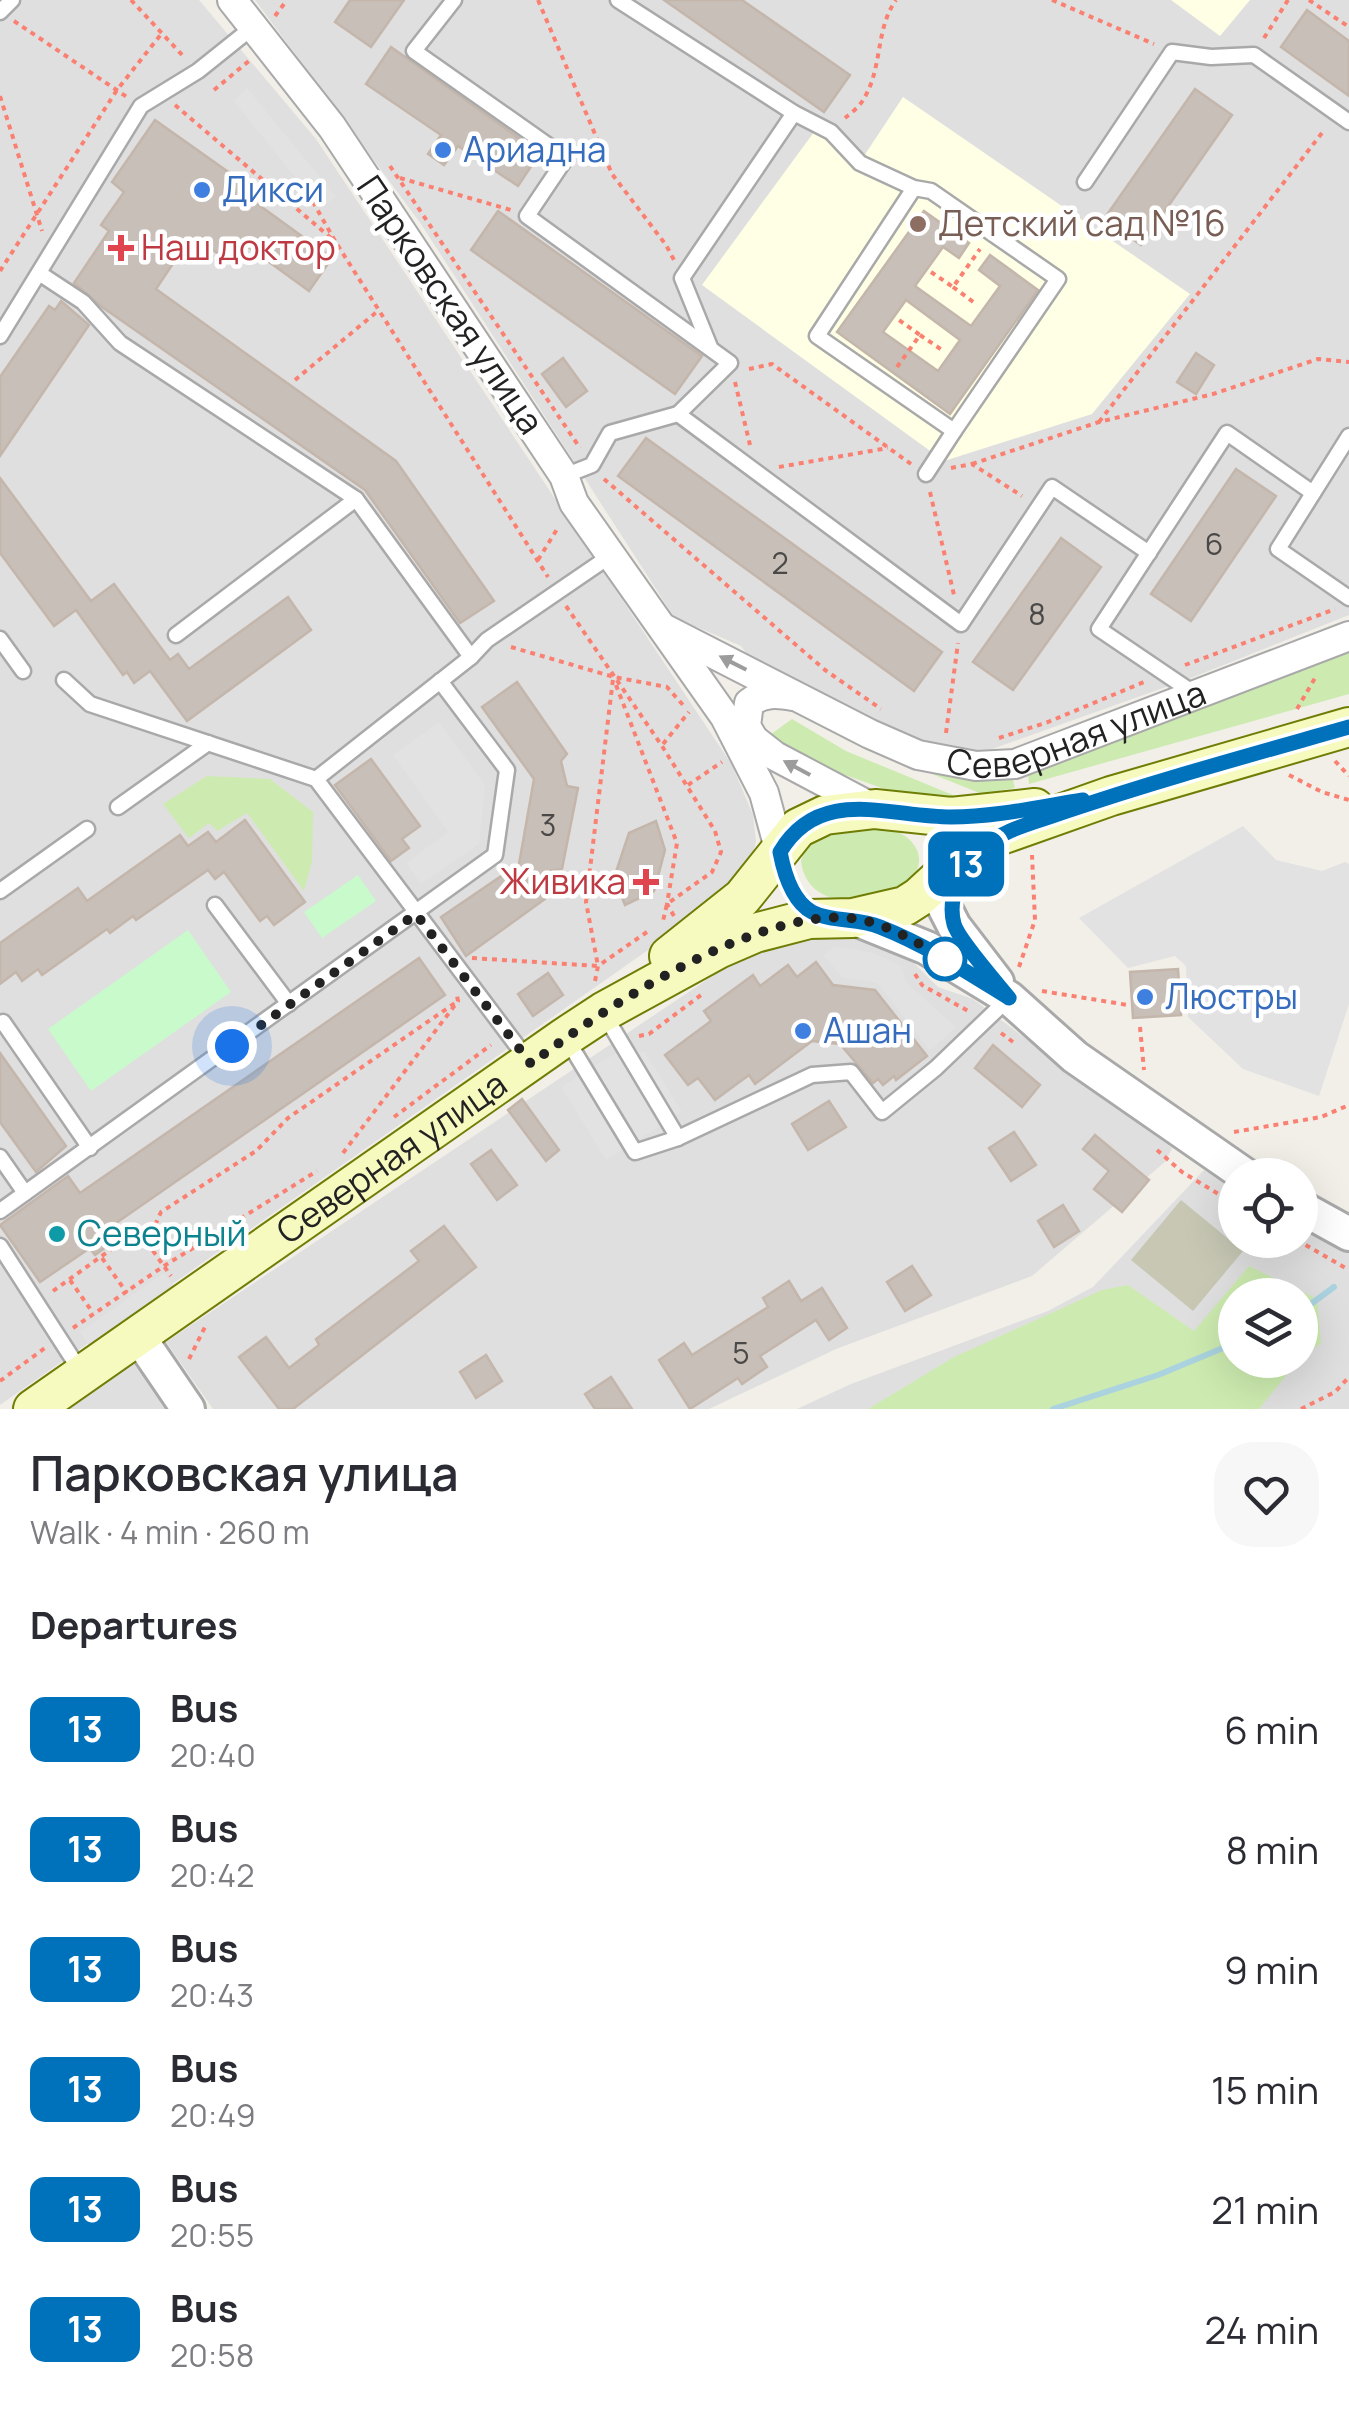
<!DOCTYPE html>
<meta charset="utf-8">
<style>
body{margin:0;font-family:Manrope,sans-serif;background:#f7f7f7;color:#2b2b33;height:100vh;display:flex;flex-direction:column;font-size:38px;white-space:nowrap}
*{box-sizing:border-box;margin:0}
p{font-size:32px;color:#7c7c81}
.icon{flex:none;width:55px;height:55px;fill:none;stroke:currentColor;stroke-width:2;stroke-linecap:round;stroke-linejoin:round}
.map{position:relative;height:1409px;overflow:hidden}
.drawer{display:flex;flex-direction:column;background:#fff;flex:1}
.drawer>*{flex:none}
.badge{padding:0 20px;border-radius:15px;font-size:35px;line-height:65px}
.controls{position:absolute;left:1218px;top:1158px;display:grid;gap:20px}
.controls a{display:grid;place-items:center;width:100px;height:100px;border-radius:50%;background:#fff;box-shadow:0 10px 40px #0002;font-size:50px}
.you{position:absolute;width:50px;height:50px;margin:-25px;border:8px solid #fff;border-radius:50%;background:#1a73e8;box-shadow:0 0 0 15px #1a73e833}
.map>.badge{position:absolute;translate:-50% -50%;box-shadow:0 0 0 5px #fff}
h2{padding:0 30px;font-size:38px;line-height:90px}
.round{display:grid;place-items:center;flex:none;width:105px;height:105px;border-radius:40px;background:#f7f7f7}
.headline{display:flex;align-items:center;justify-content:space-between;height:170px;padding:0 30px}
h1{font-size:48px;font-weight:600;line-height:75px}
ul{padding:0;list-style:none}
li{display:flex;align-items:center;gap:30px;height:120px;padding:0 30px}
li div{flex:1}
li b{display:block;font-size:38px}
li em{font-style:normal}
li .badge{min-width:110px;font-weight:700;text-align:center}
.map>svg:first-child{display:block}
.residential{fill:#e0dfdf;fill-rule:evenodd}
.education{fill:#ffffe5}
.construction{fill:#c7c7b4}
.grass{fill:#cdebb0;fill-rule:evenodd}
.park{fill:#c8facc}
.parking{fill:#e2e2e2}
.lines{fill:none;stroke-linecap:round;stroke-linejoin:round}
.stream{stroke:#aad3df;stroke-width:6}
.building{fill:#c7bfb8;stroke:#c4b6ab;stroke-width:2.5;fill-rule:evenodd}
.service-casing{stroke:#a9a9a9;stroke-width:19}
.minor-casing{stroke:#a9a9a9;stroke-width:32}
.tertiary-casing{stroke:#a9a9a9;stroke-width:38}
.secondary-casing{stroke:#707d05;stroke-width:42}
.path{stroke:#fa8072;stroke-width:4;stroke-dasharray:5 5;stroke-linecap:butt}
.service{stroke:#fff;stroke-width:14}
.minor{stroke:#fff;stroke-width:28}
.tertiary{stroke:#fff;stroke-width:32}
.secondary{stroke:#f7fabf;stroke-width:38}
.oneway{fill:#9c9c9c}
.line-casing{stroke:#fff;stroke-width:22}
.line{stroke:#0072bc;stroke-width:15}
.walk{stroke:#222;stroke-width:10;stroke-dasharray:0 18}
.shop-dot{fill:#3f7fe0;stroke:#fff;stroke-width:4}
.education-dot{fill:#8d6e63;stroke:#fff;stroke-width:4}
.health-dot{fill:#e0444e;stroke:#fff;stroke-width:4}
.stop-dot{fill:#fff;stroke:#0072bc;stroke-width:5}
.culture-dot{fill:#0f9aa8;stroke:#fff;stroke-width:4}
.labels{text-anchor:middle;stroke-width:9;stroke-linejoin:round;paint-order:stroke}
.number-label{font-size:30px;fill:#4b4948}
.shop-label{font-size:35px;fill:#366cbe;stroke:#fff;text-anchor:start}
.education-label{font-size:35px;fill:#785e54;stroke:#fff;text-anchor:start}
.health-label{font-size:35px;fill:#be3a42;stroke:#fff;text-anchor:start}
.street-label{font-size:35px;fill:#222;stroke:#fff}
.culture-label{font-size:35px;fill:#0d838f;stroke:#fff;text-anchor:start}
</style>
<div class="map">
<svg width="1349" height="1409" viewBox="0 0 1349 1409">
<rect width="100%" height="100%" fill="#f2efe9"/>
<g class="residential">
<polygon points="0,0 199,0 316,139 732,765 753,815 756,841 752,860 735,889 0,1405"/>
<polygon points="255,0 1349,0 1349,615 1191,678 975,755 922,745 751,660 741,646 674,617 421,224"/>
<polygon points="837,935 863,938 906,955 938,987 973,999 1172,1148 1166,1161 1032,1276 836,1349 709,1409 213,1409 166,1342 738,959 794,937"/>
<path d="M1204 1170 1235 1186V1240H1300V1220L1349 1245V1409H797L851 1384 1048 1311 1093 1287ZM1235 1295H1300V1360H1235Z"/>
<polygon points="134,1364 165,1409 67,1409"/>
</g>
<g class="education">
<polygon points="1171,0 1250,0 1220,36"/>
<polygon points="903,97 1190,294 1092,414 944,461 702,285 814,132 860,162"/>
</g>
<polygon class="construction" points="1181,1200 1243,1251 1193,1311 1131,1260"/>
<g class="grass">
<polygon points="1349,647 1349,694 1029,784 1028,774"/>
<polygon points="792,719 846,751 965,800 916,800 825,768 767,737"/>
<polygon points="922,770 973,779 1012,776 1015,788 982,794"/>
<polygon points="207,776 270,779 313,812 312,862 304,891 247,813 217,831 209,823 189,838 163,804"/>
<path d="M886 829C899 831 911 837 917 850 937 899 808 930 801 861 811 823 856 830 886 829Z"/>
<path d="M1249 1266 1317 1299 1321 1343 1298 1361 1259 1409H868L954 1357 1102 1290 1128 1285 1194 1331ZM1235 1295H1300V1360H1235Z"/>
</g>
<g class="park">
<polygon points="358,875 376,901 322,938 304,912"/>
<polygon points="188,930 231,992 91,1091 48,1029"/>
</g>
<g class="parking">
<polygon points="247,88 336,197 320,208 234,101"/>
<polygon points="439,722 485,785 479,844 421,884 406,863 448,832 393,755"/>
<polygon points="1243,826 1276,860 1322,871 1345,862 1349,864 1349,1004 1319,1096 1243,1069 1188,1017 1186,966 1175,956 1128,968 1079,918"/>
<polygon points="835,946 873,953 901,966 907,983 956,1027 930,1051 877,983 842,977 823,955"/>
<polygon points="619,1051 645,1052 682,1112 606,1160 561,1087"/>
<polygon points="164,1273 175,1288 90,1347 80,1332"/>
</g>
<g class="lines">
<g class="stream">
<polyline points="1300,1312 1334,1287"/>
<polyline points="1053,1409 1158,1375 1235,1343"/>
</g>
</g>
<g class="building">
<polygon points="350,0 404,0 371,47 335,22"/>
<polygon points="664,0 742,0 850,75 824,112"/>
<polygon points="1307,10 1349,41 1349,96 1281,47"/>
<polygon points="391,47 540,153 518,186 458,146 444,165 428,154 441,135 366,84"/>
<polygon points="1195,89 1232,115 1141,245 1104,219"/>
<polygon points="155,120 265,198 259,205 332,258 309,291 236,238 223,257 197,239 183,260 178,256 156,289 396,461 494,601 460,623 365,490 102,307 74,283 109,231 101,225 124,192 112,182"/>
<polygon points="498,211 702,356 675,394 471,250"/>
<path d="M924 211 969 243 959 258 943 247 915 286 971 326 1000 286 979 270 990 255 1038 290 950 414 837 332ZM906 300 960 340 938 371 883 332Z"/>
<polygon points="61,301 89,325 0,456 0,377 49,306 55,310"/>
<polygon points="1196,353 1214,365 1196,394 1177,382"/>
<polygon points="563,358 587,391 566,407 542,374"/>
<polygon points="646,438 942,652 914,691 618,476"/>
<polygon points="1236,469 1276,496 1191,621 1151,594"/>
<polygon points="0,478 91,601 114,584 170,660 178,654 189,669 288,597 311,630 187,721 150,671 134,683 127,672 123,675 76,610 54,626 0,553"/>
<polygon points="1061,538 1101,567 1013,690 973,662"/>
<polygon points="517,682 567,754 561,761 567,786 578,788 562,869 550,871 539,888 545,899 466,956 441,917 519,864 534,779 482,707"/>
<polygon points="371,759 420,826 402,839 409,848 391,861 335,785"/>
<polygon points="245,820 305,902 274,925 267,916 260,921 224,872 215,879 208,870 136,920 133,916 110,933 107,929 42,975 38,969 22,981 16,972 0,984 0,943 78,888 87,901 180,835 188,846 208,832 216,842"/>
<polygon points="656,821 665,850 654,891 625,905 614,878 629,833"/>
<polygon points="419,958 445,995 106,1230 113,1242 95,1255 90,1248 40,1282 0,1225 68,1176 80,1193"/>
<polygon points="816,962 833,985 875,990 927,1056 896,1080 894,1076 883,1085 878,1079 873,1083 840,1044 812,1041 755,1084 749,1075 715,1100 698,1078 688,1085 665,1055 711,1021 704,1011 753,975 760,986 788,965 797,977"/>
<polygon points="1178,969 1181,1015 1133,1018 1130,972"/>
<polygon points="548,973 563,995 533,1016 518,994"/>
<polygon points="993,1045 1040,1085 1022,1107 975,1068"/>
<polygon points="0,1053 66,1146 36,1172 0,1122"/>
<polygon points="522,1099 559,1150 546,1161 508,1110"/>
<polygon points="829,1101 846,1127 808,1150 792,1124"/>
<polygon points="1014,1132 1036,1165 1011,1181 989,1148"/>
<polygon points="1095,1135 1149,1180 1122,1212 1094,1189 1109,1171 1083,1149"/>
<polygon points="491,1150 517,1185 497,1200 471,1164"/>
<polygon points="1063,1205 1079,1231 1054,1247 1038,1221"/>
<polygon points="444,1226 476,1267 293,1409 279,1409 239,1357 266,1337 289,1368 319,1345 316,1339 419,1261 411,1251"/>
<polygon points="912,1266 931,1295 905,1311 887,1282"/>
<polygon points="789,1281 801,1301 822,1288 847,1328 829,1340 816,1320 760,1356 767,1367 742,1384 738,1378 690,1409 659,1360 684,1343 692,1355 768,1307 763,1298"/>
<polygon points="486,1355 502,1381 476,1398 460,1372"/>
<polygon points="611,1377 632,1409 595,1409 585,1394"/>
</g>
<g class="lines">
<defs>
<g id="service">
<polyline points="454,0 414,51 566,158 527,216 730,363 678,414"/>
<polyline points="618,0 794,113 831,132 860,163 914,188 817,336 954,431 1058,279 931,191 914,188"/>
<polyline points="0,12 12,0"/>
<polyline points="1085,182 1172,52 1211,57 1254,55 1349,122"/>
<polyline points="39,273 83,302 120,343 356,499 471,657"/>
<polyline points="0,336 141,106 198,71 253,27"/>
<polyline points="710,347 682,278 794,113"/>
<polyline points="1349,436 1278,549 1349,598"/>
<polyline points="926,474 954,431"/>
<polyline points="564,476 592,465 610,433 678,414 961,624 1052,487 1149,553"/>
<polyline points="176,635 356,499"/>
<polyline points="0,639 23,671"/>
<polyline points="64,680 90,704 316,779 527,1059"/>
<polyline points="1195,694 1099,629 1227,433 1313,493"/>
<polyline points="316,779 471,657 487,640 610,556"/>
<polyline points="118,807 208,743"/>
<polyline points="0,891 87,829"/>
<polyline points="215,905 289,1004"/>
<polyline points="604,1014 678,1138"/>
<polyline points="3,1022 90,1148"/>
<polyline points="566,1038 635,1152 678,1138 812,1075 851,1072 882,1112 936,1068 1009,998"/>
<polyline points="0,1157 25,1193"/>
<polyline points="0,1211 495,855 507,770 440,681"/>
<polyline points="0,1246 83,1375"/>
</g>
<g id="minor">
<polyline points="232,0 332,127 564,476 574,503 725,717 764,793 780,852"/>
<path id="s1" d="M665 629 870 734 918 755 976 766 1015 764 1349 636"/>
<polyline points="738,727 775,756 875,809"/>
<path d="M754 740 746 726 749 703C763 692 777 693 793 696"/>
</g>
<g id="tertiary">
<polyline points="933,885 954,926 997,982"/>
<polyline points="853,918 927,948 1009,998 1075,1057 1245,1175"/>
<polyline points="1300,1207 1349,1234"/>
<polyline points="139,1337 188,1409"/>
</g>
<g id="secondary">
<polyline points="669,956 742,898 798,828 825,815 875,809 951,817 1035,808"/>
<path id="s2" d="M33 1409 565 1037 603 1012 718 949 755 933 809 919 853 918 905 906 919 897 958 861 998 836 1111 796 1349 727"/>
</g>
</defs>
<use href="#service" class="service-casing"/>
<use href="#minor" class="minor-casing"/>
<use href="#tertiary" class="tertiary-casing"/>
<use href="#secondary" class="secondary-casing"/>
<g class="path">
<polyline points="131,0 184,57"/>
<polyline points="538,0 612,174 666,245 674,260"/>
<polyline points="1052,0 1154,44"/>
<polyline points="1309,0 1349,27"/>
<polyline points="275,16 287,0"/>
<polyline points="14,21 127,97"/>
<polyline points="1264,38 1288,0"/>
<polyline points="214,90 250,60"/>
<polyline points="0,96 42,231"/>
<polyline points="175,105 331,238"/>
<path d="M845 118C851 113 859 107 863 100 883 69 875 29 896 0"/>
<polyline points="390,166 580,448"/>
<polyline points="400,178 511,210"/>
<polyline points="308,193 335,241 548,577"/>
<polyline points="0,271 117,90 162,33"/>
<polyline points="931,272 953,287 980,249"/>
<polyline points="953,287 976,304"/>
<polyline points="920,335 942,350"/>
<polyline points="897,367 920,335 899,320"/>
<polyline points="749,369 772,364 911,464"/>
<polyline points="295,380 379,310"/>
<polyline points="735,382 750,445"/>
<polyline points="1099,422 1325,129"/>
<polyline points="972,464 1099,422 1213,394 1318,359 1349,362"/>
<polyline points="779,467 888,448"/>
<polyline points="951,468 972,464 1022,496"/>
<polyline points="604,479 825,670 881,709"/>
<polyline points="930,492 954,595"/>
<polyline points="538,560 559,526"/>
<polyline points="566,606 662,746 715,831 721,852 712,872 667,904 663,921"/>
<polyline points="511,647 614,677 667,687 683,705"/>
<polyline points="1185,665 1335,609"/>
<polyline points="616,685 677,843 667,904 674,916"/>
<polyline points="1297,709 1315,678"/>
<polyline points="946,733 958,643"/>
<polyline points="999,738 1048,722 1144,682"/>
<polyline points="663,744 689,712"/>
<polyline points="1335,761 1349,776"/>
<polyline points="1289,775 1322,792 1349,800"/>
<polyline points="688,785 722,762"/>
<polyline points="472,958 598,966 586,902 613,679"/>
<polyline points="1019,967 1035,920 1032,855"/>
<polyline points="915,974 922,985 968,1011"/>
<polyline points="595,981 598,966 647,932"/>
<polyline points="1042,991 1128,1005"/>
<polyline points="1140,1027 1144,1070"/>
<polyline points="1001,1033 1017,1045"/>
<polyline points="639,1036 649,1034 701,995"/>
<polyline points="394,1117 491,1045"/>
<polyline points="1234,1132 1321,1117 1349,1105"/>
<polyline points="1157,1150 1182,1172 1235,1204"/>
<polyline points="343,1153 458,1001 457,996"/>
<polyline points="1297,1240 1349,1270"/>
<polyline points="147,1243 161,1212 256,1151 288,1118 455,1003"/>
<polyline points="102,1258 127,1293"/>
<polyline points="70,1280 93,1313"/>
<polyline points="53,1291 138,1230 171,1276"/>
<polyline points="73,1328 164,1266 317,1171"/>
<polyline points="189,1359 205,1327"/>
<polyline points="0,1381 45,1348"/>
<polyline points="1301,1409 1335,1392 1349,1377"/>
</g>
<use href="#service" class="service"/>
<use href="#minor" class="minor"/>
<use href="#tertiary" class="tertiary"/>
<use href="#secondary" class="secondary"/>
</g>
<defs><path id="oneway-solid" d="M-6-.8H1V-3.2L6.5 0L1 3.2V.8H-6Z" transform="scale(2.5)"/></defs>
<g class="oneway">
<use href="#oneway-solid" transform="translate(733 663) rotate(-153)"/>
<use href="#oneway-solid" transform="translate(797 768) rotate(-152)"/>
</g>
<g class="lines">
<defs>
<path id="line" d="M1083 800C1039 807 995 817 951 817 889 817 820 785 780 852 784 873 792 901 812 912 831 922 858 918 880 927 926 945 967 972 1009 998 997 983 958 939 954 924 947 899 961 865 981 849 1003 829 1036 822 1064 812 1158 780 1254 754 1349 727"/>
</defs>
<use href="#line" class="line-casing"/>
<use href="#line" class="line"/>
<path class="walk" d="M232 1046 416 914 531 1064C604 1007 754 910 849 918 886 921 923 946 954 965L945 959"/>
</g>
<g class="shop-dot">
<circle cx="443" cy="150" r="10"/>
<circle cx="202" cy="190" r="10"/>
<circle cx="1145" cy="997" r="10"/>
<circle cx="803" cy="1031" r="10"/>
</g>
<circle class="education-dot" cx="918" cy="224" r="10"/>
<g class="health-dot">
<path d="M116 233h10v10h10v10h-10v10h-10v-10h-10v-10h10z"/>
<path d="M641 867h10v10h10v10h-10v10h-10v-10h-10v-10h10z"/>
</g>
<circle class="stop-dot" cx="945" cy="959" r="20"/>
<circle class="culture-dot" cx="57" cy="1234" r="10"/>
<g class="labels">
<g class="number-label">
<text x="1214" y="555">6</text>
<text x="780" y="574">2</text>
<text x="1037" y="625">8</text>
<text x="548" y="836">3</text>
<text x="741" y="1364">5</text>
</g>
<g class="shop-label">
<text x="463" y="162">Ариадна</text>
<text x="222" y="202">Дикси</text>
<text x="1165" y="1009">Люстры</text>
<text x="823" y="1043">Ашан</text>
</g>
<g class="education-label">
<text x="938" y="236">Детский сад №16</text>
</g>
<g class="health-label">
<text x="141" y="260">Наш доктор</text>
<text x="626" y="894" text-anchor="end">Живика</text>
</g>
<g class="street-label">
<text transform="translate(450 305) rotate(56)" y="12">Парковская улица</text>
<text dy="12" stroke="none"><textPath href="#s1" startOffset="448">Северная улица</textPath></text>
<text dy="12" stroke="none"><textPath href="#s2" startOffset="438">Северная улица</textPath></text>
</g>
<g class="culture-label">
<text x="77" y="1246">Северный</text>
</g>
</g>
</svg>
<div class="controls">
<a><svg class="icon" aria-label="locate" viewBox="0 0 24 24"><circle cx="12" cy="12" r="6"/><path d="M12 2v4M12 18v4M2 12h4M18 12h4"/></svg></a>
<a><svg class="icon" aria-label="layers" viewBox="0 0 24 24"><path d="M12 4l9 5-9 5-9-5zM3 14l9 5 9-5"/></svg></a>
</div>
<div class="you" style="left:232px;top:1046px"></div>
<b class="badge" style="left:966px;top:864px;background:#0072bc;color:#fff">13</b>
</div>
<section class="drawer">
<div class="headline"><div><h1>Парковская улица</h1><p>Walk · 4 min · 260 m</p></div><a class="round"><svg class="icon" aria-label="heart" viewBox="0 0 24 24"><path d="M12 20l-8-8c-3-5 5-10 8-4 3-6 11-1 8 4z"/></svg></a></div>
<h2>Departures</h2>
<ul>
<li><span class="badge" style="background:#0072bc;color:#fff">13</span><div><b>Bus</b><p>20:40</p></div><em>6 min</em></li>
<li><span class="badge" style="background:#0072bc;color:#fff">13</span><div><b>Bus</b><p>20:42</p></div><em>8 min</em></li>
<li><span class="badge" style="background:#0072bc;color:#fff">13</span><div><b>Bus</b><p>20:43</p></div><em>9 min</em></li>
<li><span class="badge" style="background:#0072bc;color:#fff">13</span><div><b>Bus</b><p>20:49</p></div><em>15 min</em></li>
<li><span class="badge" style="background:#0072bc;color:#fff">13</span><div><b>Bus</b><p>20:55</p></div><em>21 min</em></li>
<li><span class="badge" style="background:#0072bc;color:#fff">13</span><div><b>Bus</b><p>20:58</p></div><em>24 min</em></li>
</ul>
</section>
